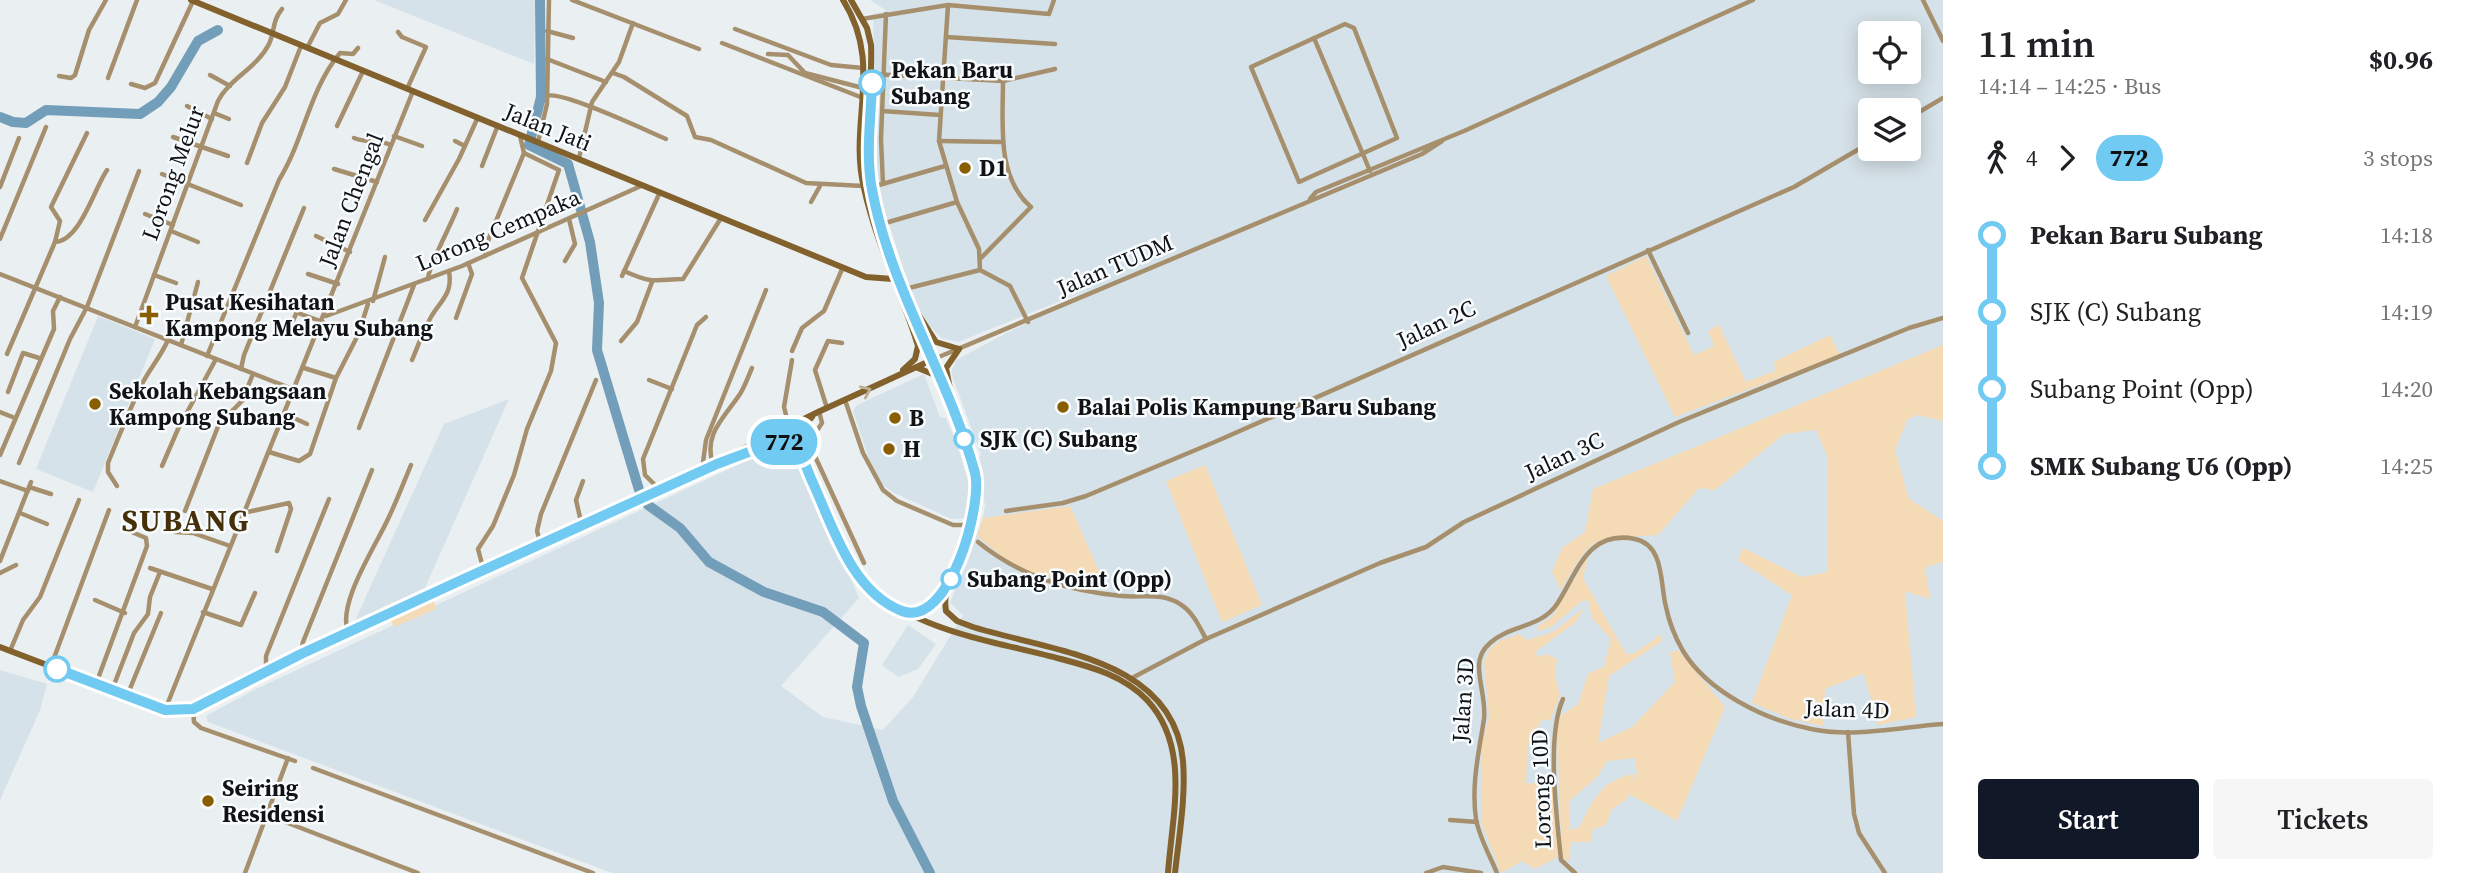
<!DOCTYPE html>
<meta charset="utf-8">
<style>
body{margin:0;font-family:"Source Serif 4",serif;background:#f6f6f6;color:#202124;height:100vh;display:flex;flex-direction:column;font-size:26px;white-space:nowrap}
*{box-sizing:border-box;margin:0}
p{font-size:23px;color:#757577}
.icon{flex:none;width:38px;height:38px;fill:none;stroke:currentColor;stroke-width:2;stroke-linecap:round;stroke-linejoin:round}
.map{position:relative;flex:1;overflow:hidden}
.side{display:flex;flex-direction:column;background:#fff;width:525px}
.side>*{flex:none}
.badge{padding:0 14px;border-radius:23px;font-size:24px;line-height:46px}
.tools{position:absolute;left:1858px;top:21px;display:grid;gap:14px}
.tools a{display:grid;place-items:center;width:63px;height:63px;border-radius:7px;background:#fff;box-shadow:0 4px 18px #0003;font-size:35px}
.map>.badge{position:absolute;translate:-50% -50%;box-shadow:0 0 0 4px #fff}
.legs{display:flex;align-items:center;gap:10px;height:77px;padding:0 35px;font-size:23px}
.legs p{margin-inline-start:auto}
.overview{display:flex;align-items:center;justify-content:space-between;height:119px;padding:0 35px}
h1{font-size:38px;font-weight:600;line-height:52px}
.button{display:flex;gap:14px;margin-top:auto;padding:14px 35px}
.button a{flex:1;height:80px;border-radius:7px;background:#111827;color:#fff;font-size:28px;font-weight:600;line-height:80px;text-align:center}
.button a+a{background:#f6f6f6;color:#202124}
ul{padding:0 35px;list-style:none}
li{display:flex;align-items:center;gap:24px;height:77px;font-size:26px}
li i{display:grid;place-items:center;width:10px;height:100%;margin:0 9px;background:currentColor}
li i::after{content:'';width:18px;height:18px;margin:-9px;border:5px solid;border-radius:50%;background:#fff}
li p{margin-inline-start:auto}
li:first-child i{background:linear-gradient(#0000 50%,currentColor 0)}
li:last-child i{background:linear-gradient(currentColor 50%,#0000 0)}
main{display:flex;flex:1;min-height:0}
.map>svg:first-child{display:block}
.built{fill:#d6e2e9;fill-rule:evenodd}
.green{fill:#f4dbb6;fill-rule:evenodd}
.lines{fill:none;stroke-linecap:round;stroke-linejoin:round}
.river{stroke:#739eb9;stroke-width:10}
.street{stroke:#a68f6d;stroke-width:4.5}
.secondary{stroke:#82612c;stroke-width:6}
.oneway{stroke:#bdae96}
.line-1-casing{stroke:#fff;stroke-width:16}
.line-1{stroke:#71caf2;stroke-width:10}
.stop-1-dot{fill:#fff;stroke:#71caf2;stroke-width:3.5}
.poi-dot{fill:#895e00;stroke:#f8fcff;stroke-width:2.5}
.labels{text-anchor:middle;stroke-width:5;stroke-linejoin:round;paint-order:stroke}
.stop-label{font-size:23px;font-weight:bold;fill:#101213;stroke:#f8fcff;text-anchor:start}
.street-label{font-size:23px;fill:#101213;stroke:#f8fcff}
.poi-label{font-size:23px;font-weight:bold;fill:#101213;stroke:#f8fcff;text-anchor:start}
.district-label{font-size:30px;font-weight:bold;letter-spacing:2px;fill:#45300a;stroke:#f8fcff}
</style>
<main>
<div class="map">
<svg width="1943" height="873" viewBox="0 0 1943 873">
<rect width="100%" height="100%" fill="#eaeff2"/>
<g class="built">
<polygon points="374,0 535,0 534,64"/>
<path d="M870 0H1943V873H612L208 722 206 716 256 689 772 449 782 450 794 461 801 457 859 598 781 686 823 717 883 730 913 697 963 615 950 603 983 518 985 505 977 461 981 454 951 373 956 360 1088 290 958 342 941 338 928 324 913 298 877 187 873 14 887 11ZM1871 33H1909V72H1871ZM1871 110H1909V149H1871Z"/>
<polygon points="98,316 155,339 93,492 36,469"/>
<polygon points="924,374 940,417 946,418 957,444 968,481 971,495 965,518 952,519 894,493 883,485 873,471 853,411 857,405"/>
<polygon points="509,399 424,590 354,623 444,424"/>
<polygon points="908,625 936,644 918,669 898,677 882,665"/>
<polygon points="0,670 47,684 40,710 0,800"/>
</g>
<g class="green">
<polygon points="1646,256 1694,355 1714,346 1708,331 1719,325 1746,382 1775,371 1774,362 1830,335 1840,355 1675,417 1606,276"/>
<path d="M1943 345V421L1917 415 1907 420 1895 450 1909 499 1943 521V562L1925 567 1930 599 1905 591 1916 717 1878 725 1864 673 1825 689 1823 726 1791 719 1752 703 1792 595 1738 560 1743 548 1802 577 1828 572V458L1816 430 1784 434 1715 490 1699 488 1658 535C1592 540 1595 530 1561 590L1552 572 1562 548 1585 532 1593 489Z"/>
<polygon points="1205,465 1262,605 1222,622 1166,481"/>
<polygon points="1070,506 1107,589 1028,572 1011,564 977,536 983,518"/>
<path d="M1589 555 1583 578 1626 654H1633L1662 634V641L1609 676 1598 743 1632 727 1675 682 1670 653 1678 650 1725 707 1677 821 1629 794 1626 800 1612 809 1606 825 1593 829 1590 842H1571L1569 861 1562 858 1557 733 1560 716 1578 704 1588 674 1604 667 1611 639 1592 618 1588 600 1582 601 1551 627 1538 631 1537 627 1552 617ZM1635 758 1637 774 1632 786 1635 774C1600 780 1594 799 1579 828L1569 830V801L1598 776 1607 761Z"/>
<polygon points="433,597 436,609 394,627 389,617"/>
<polygon points="1585,607 1576,622 1535,652 1539,657 1547,654 1557,659 1555,676 1560,696 1550,720 1542,720 1528,746 1526,783 1553,784 1558,857 1535,869 1522,861 1501,873 1481,822 1481,747 1489,717 1484,661 1490,649 1499,641 1519,634 1527,640 1553,632"/>
</g>
<g class="lines">
<g class="river">
<polyline points="540,0 541,97 529,145 568,164 590,242 599,303 597,350 640,493 648,505 680,528 709,562 764,592 823,612 864,643 857,687 861,706 893,801 930,873"/>
<polyline points="0,117 13,122 26,123 46,110 140,114 158,102 171,87 198,41 218,30"/>
</g>
<g class="street">
<polyline points="572,0 699,49"/>
<polyline points="1923,0 1943,41"/>
<polyline points="948,5 939,141 957,202 979,249 980,270"/>
<polyline points="862,19 948,5 1049,14 1054,0"/>
<polygon points="1345,24 1354,28 1397,138 1299,182 1251,67"/>
<polyline points="735,29 831,65 863,68"/>
<polyline points="547,31 573,38"/>
<polyline points="398,32 402,37 426,47 407,89"/>
<polyline points="946,37 1055,44"/>
<polyline points="1314,38 1370,171"/>
<polyline points="722,43 863,98"/>
<polyline points="307,48 320,23 338,14 346,0"/>
<polyline points="768,54 788,55 805,73 863,88"/>
<polyline points="547,59 606,82"/>
<polyline points="613,73 624,77 687,116 695,137 711,140 806,183 863,186"/>
<polyline points="872,74 1003,81 1055,69"/>
<polyline points="210,75 230,86"/>
<polyline points="59,76 71,78 75,75 89,30 106,0"/>
<polyline points="108,78 137,0"/>
<polyline points="131,84 145,88 155,83 193,1"/>
<path d="M547 96C561 90 647 131 666 139"/>
<polyline points="187,106 212,119"/>
<polyline points="882,111 940,115"/>
<polyline points="214,113 229,119"/>
<polyline points="1909,118 1943,98"/>
<polyline points="337,126 363,71"/>
<polyline points="394,136 422,146"/>
<polyline points="173,137 228,156"/>
<path d="M354 138C368 144 374 138 391 145"/>
<polyline points="455,141 465,146"/>
<polyline points="939,141 1002,142"/>
<polyline points="538,142 547,104 549,0"/>
<polyline points="579,158 592,102 619,62 633,23"/>
<polyline points="247,163 262,123 285,87 301,46"/>
<polyline points="482,166 498,125"/>
<polyline points="334,169 377,182"/>
<polyline points="162,174 241,205"/>
<polyline points="883,184 881,139 886,14"/>
<polyline points="0,187 19,138"/>
<polyline points="872,187 945,166"/>
<polyline points="1310,199 1316,192 1464,131 1753,0"/>
<polyline points="811,202 820,186"/>
<polyline points="145,214 173,225"/>
<polyline points="425,220 459,159 478,117"/>
<polyline points="882,224 957,202"/>
<polyline points="171,231 198,242"/>
<polyline points="316,236 350,252"/>
<polyline points="0,239 46,127"/>
<polyline points="55,242 60,221 51,207 87,133"/>
<polyline points="1648,250 1688,333"/>
<polyline points="485,256 489,238 524,153 520,136"/>
<path d="M981 258 1031 207C996 177 1003 124 1003 81"/>
<polyline points="565,261 575,244 569,219"/>
<path d="M624 271C653 284 653 280 683 279L721 218"/>
<polyline points="0,274 295,390"/>
<polyline points="308,274 338,284"/>
<polyline points="154,275 176,283"/>
<polyline points="622,276 660,192"/>
<path d="M428 279C428 267 451 225 457 209"/>
<polyline points="905,289 980,270 1010,286 1028,322"/>
<polyline points="373,301 385,257"/>
<polyline points="298,313 323,322"/>
<polyline points="326,316 462,266 641,186"/>
<polyline points="456,318 472,274 468,263"/>
<path d="M135 327 218 101C229 79 257 68 269 44 275 31 272 21 282 9"/>
<polyline points="287,334 300,305"/>
<polyline points="621,341 637,322 652,282"/>
<polyline points="181,345 198,282"/>
<polyline points="792,351 802,328 824,311 843,267"/>
<path d="M7 354 55 242C80 241 94 189 107 170"/>
<path d="M207 356 279 180C304 140 309 90 340 53L353 54 358 48"/>
<polyline points="934,359 1422,154 1442,141"/>
<path d="M412 360C418 346 423 331 431 317 441 300 453 294 449 271"/>
<polyline points="304,368 336,378"/>
<polyline points="241,369 244,355 304,208"/>
<polyline points="649,380 672,389"/>
<polyline points="8,392 23,353 39,358"/>
<polyline points="845,400 863,453 883,490 897,501 953,525 970,525"/>
<polyline points="827,408 815,370 828,341 842,343"/>
<polyline points="819,411 822,423 812,438 814,454 864,563"/>
<polyline points="0,412 15,418"/>
<polyline points="285,414 307,424"/>
<polyline points="789,427 784,407 792,360"/>
<polyline points="359,428 414,285"/>
<polyline points="269,452 299,461 310,454 336,378 358,335 368,304"/>
<polyline points="0,455 54,329 53,311 60,297"/>
<polyline points="19,463 70,339 87,307 139,171"/>
<path d="M713 465C703 434 724 418 740 394 745 386 748 377 752 368"/>
<polyline points="162,466 178,429 216,359"/>
<polyline points="702,470 706,440 766,290"/>
<polyline points="0,481 28,491"/>
<path d="M117 486 108 472V463C119 436 130 408 143 382 151 367 161 356 168 340"/>
<polyline points="29,487 51,494"/>
<polyline points="660,490 645,475 643,459 697,325 706,317"/>
<polyline points="185,511 219,424 242,401 253,374"/>
<polyline points="1006,511 1063,503 1086,496 1217,441 1794,187 1871,142"/>
<polyline points="20,513 47,524"/>
<polyline points="243,513 289,503 291,509 277,551"/>
<polyline points="582,526 576,500 583,481"/>
<polyline points="175,532 193,533 230,546"/>
<path d="M978 542C1020 576 1068 591 1122 596 1143 598 1162 592 1180 604 1193 612 1199 626 1206 639"/>
<polyline points="541,545 537,531 541,514 596,380"/>
<polyline points="0,561 31,482"/>
<polyline points="150,568 212,589"/>
<polyline points="484,571 478,549 493,526 514,475 527,429 551,371 556,343 522,278 559,170 524,153"/>
<polyline points="0,573 16,565"/>
<polyline points="95,600 125,613"/>
<polyline points="203,612 241,625 255,593"/>
<path d="M348 632C337 604 375 547 387 521 396 503 403 484 411 465"/>
<polyline points="10,651 23,620 40,597 79,500"/>
<polyline points="301,653 303,642 372,470"/>
<polyline points="51,666 109,510"/>
<polyline points="266,671 266,656 329,499"/>
<polyline points="1132,678 1206,639 1380,563 1426,547 1464,522 1679,422 1909,328 1943,318"/>
<polyline points="96,684 147,546 146,538 127,530"/>
<polyline points="112,690 134,633 148,614 150,597 160,572"/>
<polyline points="127,696 161,613"/>
<path d="M1563 699C1546 736 1557 819 1561 860L1575 873"/>
<polyline points="193,709 194,722 201,728 295,761"/>
<polyline points="165,710 413,91"/>
<polyline points="1848,732 1854,814 1859,833 1885,873"/>
<polyline points="313,768 593,873"/>
<polyline points="267,815 418,873"/>
<polyline points="1450,820 1477,822"/>
<polyline points="245,873 288,758"/>
<polyline points="1426,873 1443,867 1481,873"/>
<path d="M1497 873C1490 856 1479 837 1476 819 1471 784 1479 752 1484 719 1486 701 1479 684 1479 666 1479 658 1483 649 1490 643 1509 625 1541 628 1557 604 1577 574 1587 529 1635 539 1665 545 1660 585 1666 607 1669 622 1675 637 1683 651 1708 692 1765 720 1811 729 1854 738 1900 727 1943 724"/>
</g>
<g class="secondary">
<polyline points="191,0 866,277 893,279"/>
<path d="M843 0C884 65 848 122 864 188 876 243 902 293 918 346L915 359 903 370"/>
<path d="M851 0 867 28 871 45C873 90 862 145 872 188 889 264 925 335 952 407 961 430 971 454 976 478 985 525 939 570 946 611L957 621 973 627C1049 651 1174 658 1183 761 1186 797 1179 836 1175 873"/>
<polyline points="915,309 936,342 959,349"/>
<polyline points="918,368 940,377"/>
<polyline points="953,405 946,368 959,349"/>
<path d="M812 417C788 441 804 463 816 489 828 516 838 546 856 570 900 631 993 640 1061 659 1092 667 1124 676 1147 700 1191 747 1172 815 1168 873"/>
<path d="M719 464C750 459 766 427 798 451"/>
<path d="M906 612C924 613 935 603 946 590"/>
<polyline points="0,647 165,710 193,709 301,654 640,500 818,412 934,359"/>
</g>
</g>
<defs><path id="oneway-chevron" d="M-2-3.5L2.5 0L-2 3.5" fill="none" stroke-width="1.6" stroke-linecap="round" stroke-linejoin="round" transform="scale(1.75)"/></defs>
<use class="oneway" href="#oneway-chevron" transform="translate(866 391) rotate(-24)"/>
<g class="lines">
<defs>
<path id="line-1" d="M57 669 165 710 193 709 301 654 455 583 717 464 778 441C785 442 792 445 797 450 804 457 808 473 813 483 833 527 852 592 902 611 949 629 983 505 975 473 948 374 888 285 871 184 866 151 871 116 872 83"/>
</defs>
<use href="#line-1" class="line-1-casing"/>
<use href="#line-1" class="line-1"/>
</g>
<g class="stop-1-dot">
<circle cx="872" cy="83" r="12"/>
<circle cx="964" cy="439" r="9"/>
<circle cx="951" cy="579" r="9"/>
<circle cx="57" cy="669" r="12"/>
</g>
<g class="poi-dot">
<circle cx="965" cy="168" r="7"/>
<path d="M145.5 304.5h7v7h7v7h-7v7h-7v-7h-7v-7h7z"/>
<circle cx="95" cy="404" r="7"/>
<circle cx="1063" cy="407" r="7"/>
<circle cx="895" cy="418" r="7"/>
<circle cx="889" cy="449" r="7"/>
<circle cx="208" cy="801" r="7"/>
</g>
<g class="labels">
<g class="stop-label">
<text x="891" y="78">Pekan Baru<tspan x="891" dy="26">Subang</tspan></text>
<text x="980" y="447">SJK (C) Subang</text>
<text x="967" y="587">Subang Point (Opp)</text>
</g>
<g class="street-label">
<text transform="translate(548 127) rotate(22)" y="8">Jalan Jati</text>
<text transform="translate(173 173) rotate(-70)" y="8">Lorong Melur</text>
<text transform="translate(351 200) rotate(-69)" y="8">Jalan Chengal</text>
<text transform="translate(498 230) rotate(-23)" y="8">Lorong Cempaka</text>
<text transform="translate(1115 265) rotate(-23)" y="8">Jalan TUDM</text>
<text transform="translate(1436 324) rotate(-25)" y="8">Jalan 2C</text>
<text transform="translate(1564 456) rotate(-25)" y="8">Jalan 3C</text>
<text transform="translate(1463 700) rotate(-86)" y="8">Jalan 3D</text>
<text transform="translate(1847 709) rotate(2)" y="8">Jalan 4D</text>
<text transform="translate(1541 789) rotate(-92)" y="8">Lorong 10D</text>
</g>
<g class="poi-label">
<text x="979" y="176">D1</text>
<text x="165" y="310">Pusat Kesihatan<tspan x="165" dy="26">Kampong Melayu Subang</tspan></text>
<text x="109" y="399">Sekolah Kebangsaan<tspan x="109" dy="26">Kampong Subang</tspan></text>
<text x="1077" y="415">Balai Polis Kampung Baru Subang</text>
<text x="909" y="426">B</text>
<text x="903" y="457">H</text>
<text x="222" y="796">Seiring<tspan x="222" dy="26">Residensi</tspan></text>
</g>
<g class="district-label">
<text x="186" y="531">SUBANG</text>
</g>
</g>
</svg>
<div class="tools">
<a><svg class="icon" aria-label="locate" viewBox="0 0 24 24"><circle cx="12" cy="12" r="6"/><path d="M12 2v4M12 18v4M2 12h4M18 12h4"/></svg></a>
<a><svg class="icon" aria-label="layers" viewBox="0 0 24 24"><path d="M12 4l9 5-9 5-9-5zM3 14l9 5 9-5"/></svg></a>
</div>
<b class="badge" style="left:784px;top:442px;background:#71caf2;color:#111">772</b>
</div>
<section class="side">
<div class="overview"><div><h1>11 min</h1><p>14:14 – 14:25 · Bus</p></div><b>$0.96</b></div>
<div class="legs"><svg class="icon" aria-label="walk" viewBox="0 0 24 24"><circle cx="13" cy="4" r="2"/><path d="M13 8l-2 6 4 7M11 14l-3 7M7 12l3-4h3l4 4"/></svg>4<svg class="icon" aria-label="forward" viewBox="0 0 24 24"><path d="M9 5l7 7-7 7"/></svg><b class="badge" style="background:#71caf2;color:#111">772</b><p>3 stops</p></div>
<ul>
<li><i style="color:#71caf2"></i><b>Pekan Baru Subang</b><p>14:18</p></li>
<li><i style="color:#71caf2"></i><span>SJK (C) Subang</span><p>14:19</p></li>
<li><i style="color:#71caf2"></i><span>Subang Point (Opp)</span><p>14:20</p></li>
<li><i style="color:#71caf2"></i><b>SMK Subang U6 (Opp)</b><p>14:25</p></li>
</ul>
<div class="button"><a>Start</a><a>Tickets</a></div>
</section>
</main>
